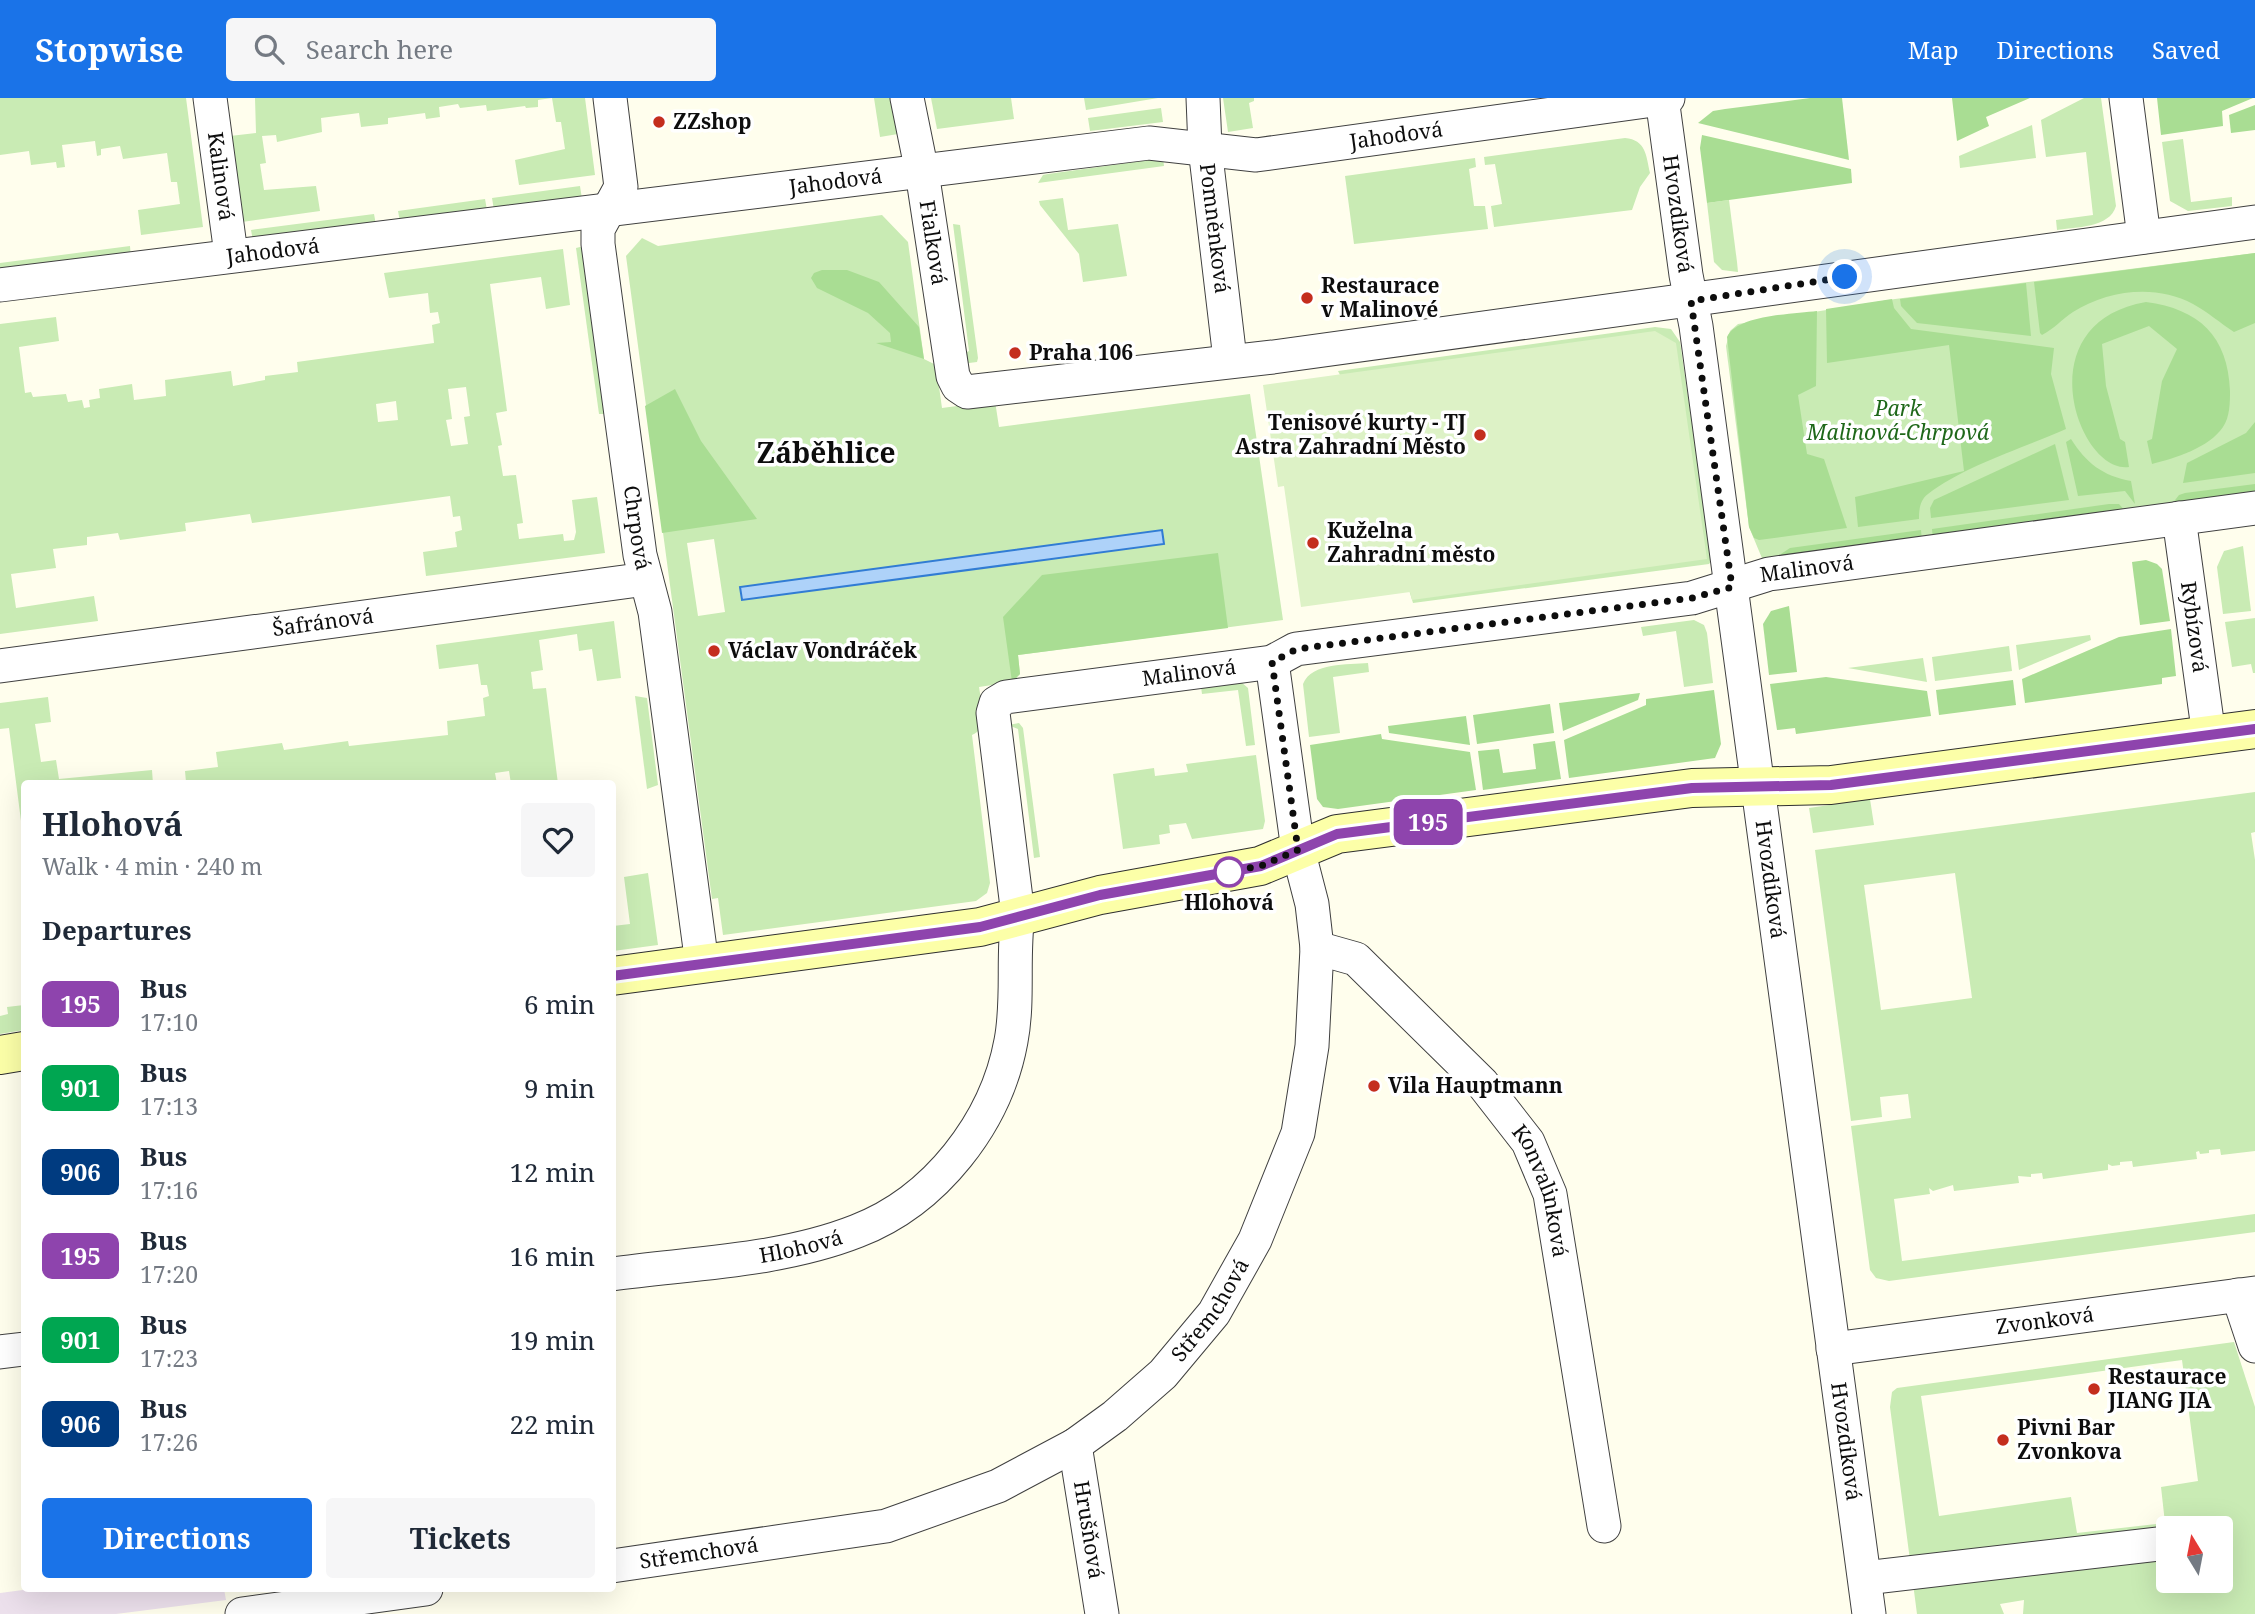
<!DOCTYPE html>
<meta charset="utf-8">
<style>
body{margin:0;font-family:"Noto Serif",serif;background:#f6f6f7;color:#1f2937;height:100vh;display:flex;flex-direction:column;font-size:26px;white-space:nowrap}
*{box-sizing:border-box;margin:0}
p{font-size:23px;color:#747a83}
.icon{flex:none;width:38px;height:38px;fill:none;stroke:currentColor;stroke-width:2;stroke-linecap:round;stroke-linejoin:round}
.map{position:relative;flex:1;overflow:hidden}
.panel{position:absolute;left:21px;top:682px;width:595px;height:812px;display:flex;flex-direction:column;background:#fff;border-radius:7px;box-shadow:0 7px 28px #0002}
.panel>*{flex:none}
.badge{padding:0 14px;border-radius:10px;font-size:24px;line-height:46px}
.needle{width:46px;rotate:350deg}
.fabs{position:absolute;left:2156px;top:1418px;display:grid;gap:14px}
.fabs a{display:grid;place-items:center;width:77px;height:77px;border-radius:7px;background:#fff;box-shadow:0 7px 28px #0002;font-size:35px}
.you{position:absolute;width:35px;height:35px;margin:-18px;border:5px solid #fff;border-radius:50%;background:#1a73e8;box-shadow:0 0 0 10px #1a73e833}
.map>.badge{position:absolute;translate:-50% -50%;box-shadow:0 0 0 4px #fff}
h2{padding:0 21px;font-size:26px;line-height:63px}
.round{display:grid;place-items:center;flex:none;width:74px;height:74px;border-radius:7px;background:#f6f6f7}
.overview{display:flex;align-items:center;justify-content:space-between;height:119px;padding:0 21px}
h1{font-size:33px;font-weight:700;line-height:52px}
.button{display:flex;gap:14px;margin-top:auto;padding:14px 21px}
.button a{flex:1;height:80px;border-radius:7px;background:#1a73e8;color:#fff;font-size:28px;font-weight:700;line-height:80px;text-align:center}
.button a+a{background:#f6f6f7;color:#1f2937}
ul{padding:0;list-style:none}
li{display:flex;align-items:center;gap:21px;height:84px;padding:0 21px}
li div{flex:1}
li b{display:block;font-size:26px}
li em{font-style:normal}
li .badge{min-width:77px;font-weight:700;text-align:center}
header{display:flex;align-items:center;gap:42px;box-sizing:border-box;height:98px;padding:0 35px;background:#1a73e8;color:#fff}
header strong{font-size:33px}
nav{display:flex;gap:38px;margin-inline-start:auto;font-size:24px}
.search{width:490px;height:63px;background:#f6f6f7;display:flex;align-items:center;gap:18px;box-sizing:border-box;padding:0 24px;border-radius:7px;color:#747a83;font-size:26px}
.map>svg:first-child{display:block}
.industrial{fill:#ece0ec}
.green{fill:#c9ebb4;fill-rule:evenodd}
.forest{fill:#a9dd93}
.pitch{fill:#ddf2c6}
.water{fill:#aed2f9;stroke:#317cd4;stroke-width:2}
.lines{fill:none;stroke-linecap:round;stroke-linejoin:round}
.street-casing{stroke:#404040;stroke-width:35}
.secondary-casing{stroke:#2f2f2f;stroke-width:40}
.street{stroke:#fff;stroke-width:33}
.secondary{stroke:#fcffa8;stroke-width:38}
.line-casing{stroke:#fff;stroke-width:16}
.line{stroke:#8e44ad;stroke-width:10}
.walk{stroke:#0d0d0d;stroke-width:7;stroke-dasharray:0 12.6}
.poi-dot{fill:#c42e1e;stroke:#fff;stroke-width:2.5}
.stop-dot{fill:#fff;stroke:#8e44ad;stroke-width:3.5}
.labels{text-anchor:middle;stroke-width:7;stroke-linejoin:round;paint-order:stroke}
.poi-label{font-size:21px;font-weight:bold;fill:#0d0d0d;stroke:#fff;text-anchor:start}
.street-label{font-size:21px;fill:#0d0d0d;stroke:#fff}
.park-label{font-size:21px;font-style:italic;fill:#1f681a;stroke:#fff}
.stop-label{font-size:21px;font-weight:bold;fill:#0d0d0d;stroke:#fff}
.district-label{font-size:28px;font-weight:bold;fill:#0d0d0d;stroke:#fff}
</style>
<header>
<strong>Stopwise</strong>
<div class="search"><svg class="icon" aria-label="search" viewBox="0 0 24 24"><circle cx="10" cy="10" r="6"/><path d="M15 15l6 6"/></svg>Search here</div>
<nav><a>Map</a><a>Directions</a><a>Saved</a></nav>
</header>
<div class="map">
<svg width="2255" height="1516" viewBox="0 0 2255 1516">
<rect width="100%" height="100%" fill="#fffeed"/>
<polygon class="industrial" points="24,1475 24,1491 224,1491 226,1502 116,1516 0,1516 0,1495 23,1492 21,1476"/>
<g class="green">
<polygon points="0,0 186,0 203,129 141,137 138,112 180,106 177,84 171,84 167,55 123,61 120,48 101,51 101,57 97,58 95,43 62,47 65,69 57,70 56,64 31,67 29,53 0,57"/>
<polygon points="255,0 585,0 595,77 519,87 515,62 565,51 561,24 556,24 552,0 538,2 538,9 526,10 525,8 487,13 486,7 460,10 458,6 439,9 440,19 426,21 425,15 388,20 388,26 361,29 359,15 321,20 322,34 277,44 276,37 262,38 266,65 260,66 264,92 316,88 320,113 242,124 230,38 256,35"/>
<polygon points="874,0 891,0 898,36 880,39"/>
<polygon points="931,0 1011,0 1014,21 937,31"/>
<polygon points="1084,0 1158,0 1086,12"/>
<polygon points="1223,0 1254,0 1254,3 1249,5 1253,30 1228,34"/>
<path d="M2084 0H2101L2116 108C2110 130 2075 129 2057 132L2056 122 2093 117 2086 54 2046 59 2041 22Z"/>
<polygon points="1161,10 1163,24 1090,33 1088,20"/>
<polygon points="2032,27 2036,60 1960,70 1959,58"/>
<path d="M1625 40C1646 42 1646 57 1650 75L1640 89 1632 112 1494 129 1491 108 1502 106 1495 66 1485 67 1484 59Z"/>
<polygon points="2183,41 2191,104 2232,99 2232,108 2188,113 2170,103 2162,44"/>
<polygon points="1163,60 1164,68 1038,85 1043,77 1048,76"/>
<polygon points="1475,60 1476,69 1469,71 1474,108 1485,108 1488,131 1354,146 1345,78"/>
<polygon points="580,88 582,101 494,112 492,100"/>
<polygon points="1063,100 1068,132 1118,126 1127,178 1083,184 1079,156 1040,107 1039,103"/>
<polygon points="485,101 487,112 400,124 398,113"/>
<polygon points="1729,102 1737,164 1738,174 1722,172 1714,164 1707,105"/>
<polygon points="374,116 376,127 253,143 251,132"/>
<path d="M882 117 908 144 924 261 936 267 942 310 995 303 999 329 1250 296 1283 522 1018 557 1020 576 1012 584 979 589C981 604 990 630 972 637L990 785 987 795 976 803 723 837 718 800 712 801 626 158 642 140 658 148ZM1162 432 1164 446 741 501 740 489ZM714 441 725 514 698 518 687 445Z"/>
<polygon points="953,126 960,127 978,260 977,264 961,266 965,255 969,253"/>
<polygon points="130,148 131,160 0,177 0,165"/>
<polygon points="584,148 607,316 599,316 576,150"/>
<path d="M563 151 570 207 546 211 541 179 490 186 507 313 496 315 502 347 498 348 503 378 516 377 523 425 517 426 519 441 563 436 564 443 574 442 576 434 572 402 597 399 605 455 426 478 423 454 457 449 455 434 462 432 460 418 453 419 450 398 252 425 250 416 185 425 186 433 120 442 118 435 87 439V447L53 451 56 470 11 476 16 510 94 498 98 523 0 536V226L56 219 59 243 19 249 25 295 31 294 33 299 66 296 68 304 82 302 84 310 90 309 89 302 100 300 99 291 132 286 134 302 166 298 165 282 231 273 233 288 265 282V278L298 274 297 264 434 245 432 227 440 225 438 214 430 215 428 195 389 200 384 175ZM466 289 470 318 464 319 468 346 451 348 446 322 452 321 448 291ZM396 303 398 322 378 324 376 306Z"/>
<polygon points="2255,155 2255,399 1764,465 1749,429 1726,248 1730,233 1738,226 1895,201"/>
<polygon points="1655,229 1671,231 1680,244 1712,462 1709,466 1413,505 1346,289 1338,273"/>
<polygon points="2243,448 2251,513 2223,516 2217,469 2224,453"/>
<polygon points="2255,520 2255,575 2253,575 2251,566 2232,569 2225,524"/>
<polygon points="1694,522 1704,527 1707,535 1713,585 1684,589 1676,533 1643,538 1641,529"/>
<polygon points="614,523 621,580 597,583 592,551 579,553 577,536 539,542 543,572 531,574 533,591 546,590 558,686 511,686 509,673 495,675 497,686 173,686 186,684 185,673 218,669 216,654 282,645 284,652 348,643 349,648 448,637 447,623 485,618 483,600 489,598 487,587 481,587 478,566 439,571 436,547"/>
<polygon points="2090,537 2091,542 2019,572 2016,547"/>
<polygon points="2009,548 2012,573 1935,583 1932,559"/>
<polygon points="1923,560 1927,584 1848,570"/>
<path d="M1368 565 1369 574 1333 579 1340 635 1309 639 1303 586C1312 564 1348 567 1368 565Z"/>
<polygon points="1241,584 1248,590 1255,647 1246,648 1238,592 1202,596 1201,589"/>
<polygon points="635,598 647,600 658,687 647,691"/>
<polygon points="48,599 51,624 35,626 41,664 56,662 59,681 152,672 153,686 24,686 24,746 9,630 0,631 0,605"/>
<polygon points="1019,625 1023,630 1040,759 1034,760 1018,631 1008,627"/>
<polygon points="1256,657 1265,723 1263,731 1192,741 1186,725 1169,727 1170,735 1159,737 1160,746 1123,751 1113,676 1154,670 1155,678 1188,674 1186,666"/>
<path d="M2255 694V734L2251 735 2255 762V1053L2221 1057 2220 1051 2209 1052V1055L2200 1056 2199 1053 2196 1054 2197 1061 2133 1069 2132 1063 2120 1064V1067L2112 1068 2108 1066V1072L2043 1081 2042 1075 2031 1076V1079L2018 1078 2019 1085 1954 1093 1953 1087 1933 1093 1929 1090 1930 1096 1894 1101 1902 1163 2255 1116V1134L1889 1183 1876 1180 1870 1172 1851 1028 1911 1020 1908 996 1880 999 1882 1019 1851 1023 1815 752ZM1955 775 1972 900 1881 912 1864 787Z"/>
<polygon points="1870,701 1874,727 1813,735 1809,710"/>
<polygon points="648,775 658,847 613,853 613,828 630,826 624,779"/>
<polygon points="24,907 24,932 0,936 0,918 8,916 7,909"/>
<path d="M2234 1244 2255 1309V1516H2023L2024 1502 2000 1506 2004 1516H1917L1890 1309 1892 1294 1897 1290ZM2182 1262 2198 1383 2161 1389 2165 1425 2077 1435 2071 1399 1939 1418 1921 1298ZM2168 1430H2221V1482H2168Z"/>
</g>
<g class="forest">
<polygon points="1810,0 1842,0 1849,62 1698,25 1713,13 1725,11"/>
<polygon points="1952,0 2030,0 1986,19 1989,28 1957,43"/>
<polygon points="2157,0 2253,0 2222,13 2223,28 2161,37"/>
<polygon points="2255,7 2255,32 2231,35 2229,17"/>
<polygon points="1702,37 1851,71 1852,85 1707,105 1700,50"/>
<path d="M2255 155V225L2234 234C2220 225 2208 214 2193 206 2156 186 2108 192 2073 214 2062 221 2054 231 2042 237L2040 235 2034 184Z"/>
<polygon points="822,172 847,172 879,184 919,229 924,261 876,245 891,244 890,235 868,215 817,190 811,180 814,175"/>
<polygon points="2026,185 2031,238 1917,225 1901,208 1900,201"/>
<path d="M1892 201 1894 210 1911 231 2054 250 2051 276 2066 331C2023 350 1964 368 1928 396 1920 402 1919 411 1919 421L1858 429 1855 399 1964 373 1949 247 1827 265 1826 211Z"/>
<path d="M2146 204C2199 211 2228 238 2230 293 2230 304 2230 319 2223 329 2209 350 2175 360 2152 366L2147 343 2152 341 2162 283 2177 251 2149 228 2102 246 2106 288 2120 341 2125 344 2129 369C2079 377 2024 225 2146 204Z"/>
<path d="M1817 213 1816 288 1798 297 1807 356 1824 361 1847 430 1759 442 1754 440 1749 429 1727 239C1737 217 1793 216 1817 213Z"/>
<polygon points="675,291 701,343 757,421 662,435 645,308"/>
<polygon points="2255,324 2255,375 2183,385 2187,365 2246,335"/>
<path d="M2071 341C2086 365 2103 378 2131 383L2135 406 2125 393 2078 398 2066 344Z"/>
<polygon points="2055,346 2069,402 1931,420 1930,410 1934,402"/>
<polygon points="2255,386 2255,399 2172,406 2179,397 2185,395"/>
<polygon points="2109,406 2119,406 2125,413 1933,442 1932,431"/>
<polygon points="1921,432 1922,443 1782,463 1781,456 1790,450"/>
<polygon points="1218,455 1228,530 1018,557 1020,576 1012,584 1003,519 1042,477"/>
<polygon points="2146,462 2157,466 2162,471 2170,523 2140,527 2132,464"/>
<polygon points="1789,508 1797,574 1769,577 1763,526 1771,513"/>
<polygon points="2171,531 2176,578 2162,580 2162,586 2025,605 2022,581 2119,539"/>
<polygon points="1826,579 1927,593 1931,618 1796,636 1795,630 1777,632 1770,586"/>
<polygon points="2013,582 2016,607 1939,617 1936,592"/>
<polygon points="1714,592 1721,646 1715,660 1569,680 1564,642 1646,607 1646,601"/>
<polygon points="1640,595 1638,602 1563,633 1559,605"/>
<polygon points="1550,606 1554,635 1477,646 1473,617"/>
<polygon points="1466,618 1470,647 1389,635 1388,628"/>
<polygon points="1381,636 1382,641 1470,654 1476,692 1338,711 1323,709 1317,701 1310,647"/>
<polygon points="1555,643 1561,681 1483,692 1478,653 1499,651 1503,675 1536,671 1533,646"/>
</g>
<polygon class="pitch" points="1655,233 1676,245 1707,461 1412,502 1410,494 1301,509 1284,388 1278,389 1263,287"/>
<polygon class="water" points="1162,432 1164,446 742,502 740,489"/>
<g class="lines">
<defs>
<g id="street">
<path id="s1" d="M210 0 231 156"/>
<path id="s2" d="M610 0 621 89 598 131V146L640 457 655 514 702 866"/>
<path id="s3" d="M907 0 922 74 953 278 958 288 967 294 1273 259 2255 124"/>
<path id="s4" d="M1203 0 1205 50 1230 261"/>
<path id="s5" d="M1662 0 1686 177 1696 228 1869 1516"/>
<polyline points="2126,0 2144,139"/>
<path id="s6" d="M0 187 1149 45 1256 57 1668 0"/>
<path id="s7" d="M2179 420 2209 638"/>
<path id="s8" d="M0 568 646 481"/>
<path id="s9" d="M1317 850 1356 861 1482 985 1528 1044 1550 1096 1604 1428"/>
<path id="s10" d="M612 1176C693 1165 781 1163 857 1133 935 1103 996 1025 1011 943 1019 901 1012 859 1018 817L993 615 996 605 1006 599 1272 564 1296 551 1692 500 1769 476 2255 410"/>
<polyline points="2238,1197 2255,1248"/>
<path id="s11" d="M1833 1251 2255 1195"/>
<polyline points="0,1254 24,1251"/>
<path id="s12" d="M1075 1347 1102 1516"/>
<path id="s13" d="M612 1468 886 1428 998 1388 1075 1347 1115 1318 1163 1276 1214 1215 1255 1142 1298 1035 1312 948 1317 850 1312 806 1298 752 1272 564"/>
<polyline points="1865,1480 2167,1445"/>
<polyline points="242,1516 426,1491"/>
</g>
<g id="secondary">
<polyline points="612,878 980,829 1100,797 1260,768 1337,736 1692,690 1831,687 2255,631"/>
<polyline points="0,957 24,953"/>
</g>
</defs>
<use href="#street" class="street-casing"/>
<use href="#secondary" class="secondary-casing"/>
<use href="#street" class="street"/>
<use href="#secondary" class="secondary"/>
</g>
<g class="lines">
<defs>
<polyline id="line" points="612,878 980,829 1100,797 1261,768 1337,736 1692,690 1831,687 2255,631"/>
</defs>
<use href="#line" class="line-casing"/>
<use href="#line" class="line"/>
<polyline class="walk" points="1229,774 1221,775 1261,768 1298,752 1272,564 1297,551 1692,500 1732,489 1691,203 1845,179"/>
</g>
<g class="poi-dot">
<circle cx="659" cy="24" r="7"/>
<circle cx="1307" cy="200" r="7"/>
<circle cx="1015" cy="255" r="7"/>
<circle cx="1480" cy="337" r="7"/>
<circle cx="1313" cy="445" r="7"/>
<circle cx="714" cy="553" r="7"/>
<circle cx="1374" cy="988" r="7"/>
<circle cx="2094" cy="1291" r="7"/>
<circle cx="2003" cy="1342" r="7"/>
</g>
<circle class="stop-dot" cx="1229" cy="774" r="14"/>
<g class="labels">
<g class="poi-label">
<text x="673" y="31">ZZshop</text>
<text x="1321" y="195">Restaurace<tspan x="1321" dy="24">v Malinové</tspan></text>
<text x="1029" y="262">Praha 106</text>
<text x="1466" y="332" text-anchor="end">Tenisové kurty - TJ<tspan x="1466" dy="24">Astra Zahradní Město</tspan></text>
<text x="1327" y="440">Kuželna<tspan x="1327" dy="24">Zahradní město</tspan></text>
<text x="728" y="560">Václav Vondráček</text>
<text x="1388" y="995">Vila Hauptmann</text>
<text x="2108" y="1286">Restaurace<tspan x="2108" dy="24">JIANG JIA</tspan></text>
<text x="2017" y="1337">Pivni Bar<tspan x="2017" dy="24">Zvonkova</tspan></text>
</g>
<g class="street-label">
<text dy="7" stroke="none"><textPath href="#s6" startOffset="1407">Jahodová</textPath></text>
<text dy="7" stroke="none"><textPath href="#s1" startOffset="79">Kalinová</textPath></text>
<text dy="7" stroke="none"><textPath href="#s6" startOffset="842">Jahodová</textPath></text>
<text dy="7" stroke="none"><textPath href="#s5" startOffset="117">Hvozdíková</textPath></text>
<text dy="7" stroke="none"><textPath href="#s4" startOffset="131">Pomněnková</textPath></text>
<text dy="7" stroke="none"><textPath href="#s3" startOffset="147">Fialková</textPath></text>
<text dy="7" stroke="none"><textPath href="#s6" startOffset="275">Jahodová</textPath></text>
<text dy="7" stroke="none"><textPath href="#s2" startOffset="439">Chrpová</textPath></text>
<text dy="7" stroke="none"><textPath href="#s10" startOffset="1670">Malinová</textPath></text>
<text dy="7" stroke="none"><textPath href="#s8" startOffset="326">Šafránová</textPath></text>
<text dy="7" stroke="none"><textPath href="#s7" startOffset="110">Rybízová</textPath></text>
<text dy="7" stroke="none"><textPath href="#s10" startOffset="1041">Malinová</textPath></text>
<text dy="7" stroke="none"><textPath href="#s5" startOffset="789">Hvozdíková</textPath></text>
<text dy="7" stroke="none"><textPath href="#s9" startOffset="343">Konvalinková</textPath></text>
<text dy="7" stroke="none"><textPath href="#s10" startOffset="191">Hlohová</textPath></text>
<text dy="7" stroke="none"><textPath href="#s13" startOffset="676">Střemchová</textPath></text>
<text dy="7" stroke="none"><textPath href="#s11" startOffset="214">Zvonková</textPath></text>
<text dy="7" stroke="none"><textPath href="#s5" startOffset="1356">Hvozdíková</textPath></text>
<text dy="7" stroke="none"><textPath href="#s12" startOffset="86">Hrušňová</textPath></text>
<text dy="7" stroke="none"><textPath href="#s13" startOffset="88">Střemchová</textPath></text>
</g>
<g class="park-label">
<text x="1898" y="318">Park<tspan x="1898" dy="24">Malinová-Chrpová</tspan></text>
</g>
<g class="stop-label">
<text x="1229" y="812">Hlohová</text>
</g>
<g class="district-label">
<text x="826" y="365">Záběhlice</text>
</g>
</g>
</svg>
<div class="fabs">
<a><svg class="needle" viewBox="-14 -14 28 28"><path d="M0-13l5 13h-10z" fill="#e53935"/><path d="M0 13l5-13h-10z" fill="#747a83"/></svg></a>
</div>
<div class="you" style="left:1845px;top:179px"></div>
<b class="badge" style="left:1428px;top:724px;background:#8e44ad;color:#fff">195</b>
<section class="panel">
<div class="overview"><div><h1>Hlohová</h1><p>Walk · 4 min · 240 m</p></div><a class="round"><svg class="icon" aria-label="heart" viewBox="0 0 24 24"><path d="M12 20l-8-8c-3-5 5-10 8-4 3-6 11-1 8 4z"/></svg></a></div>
<h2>Departures</h2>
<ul>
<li><span class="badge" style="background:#8e44ad;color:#fff">195</span><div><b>Bus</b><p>17:10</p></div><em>6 min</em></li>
<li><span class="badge" style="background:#00a651;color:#fff">901</span><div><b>Bus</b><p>17:13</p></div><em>9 min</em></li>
<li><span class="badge" style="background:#003b80;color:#fff">906</span><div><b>Bus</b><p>17:16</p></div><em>12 min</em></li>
<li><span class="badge" style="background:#8e44ad;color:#fff">195</span><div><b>Bus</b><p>17:20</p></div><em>16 min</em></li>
<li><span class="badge" style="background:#00a651;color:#fff">901</span><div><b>Bus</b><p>17:23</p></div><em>19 min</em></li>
<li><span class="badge" style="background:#003b80;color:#fff">906</span><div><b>Bus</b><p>17:26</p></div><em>22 min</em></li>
</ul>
<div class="button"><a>Directions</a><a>Tickets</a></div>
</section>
</div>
